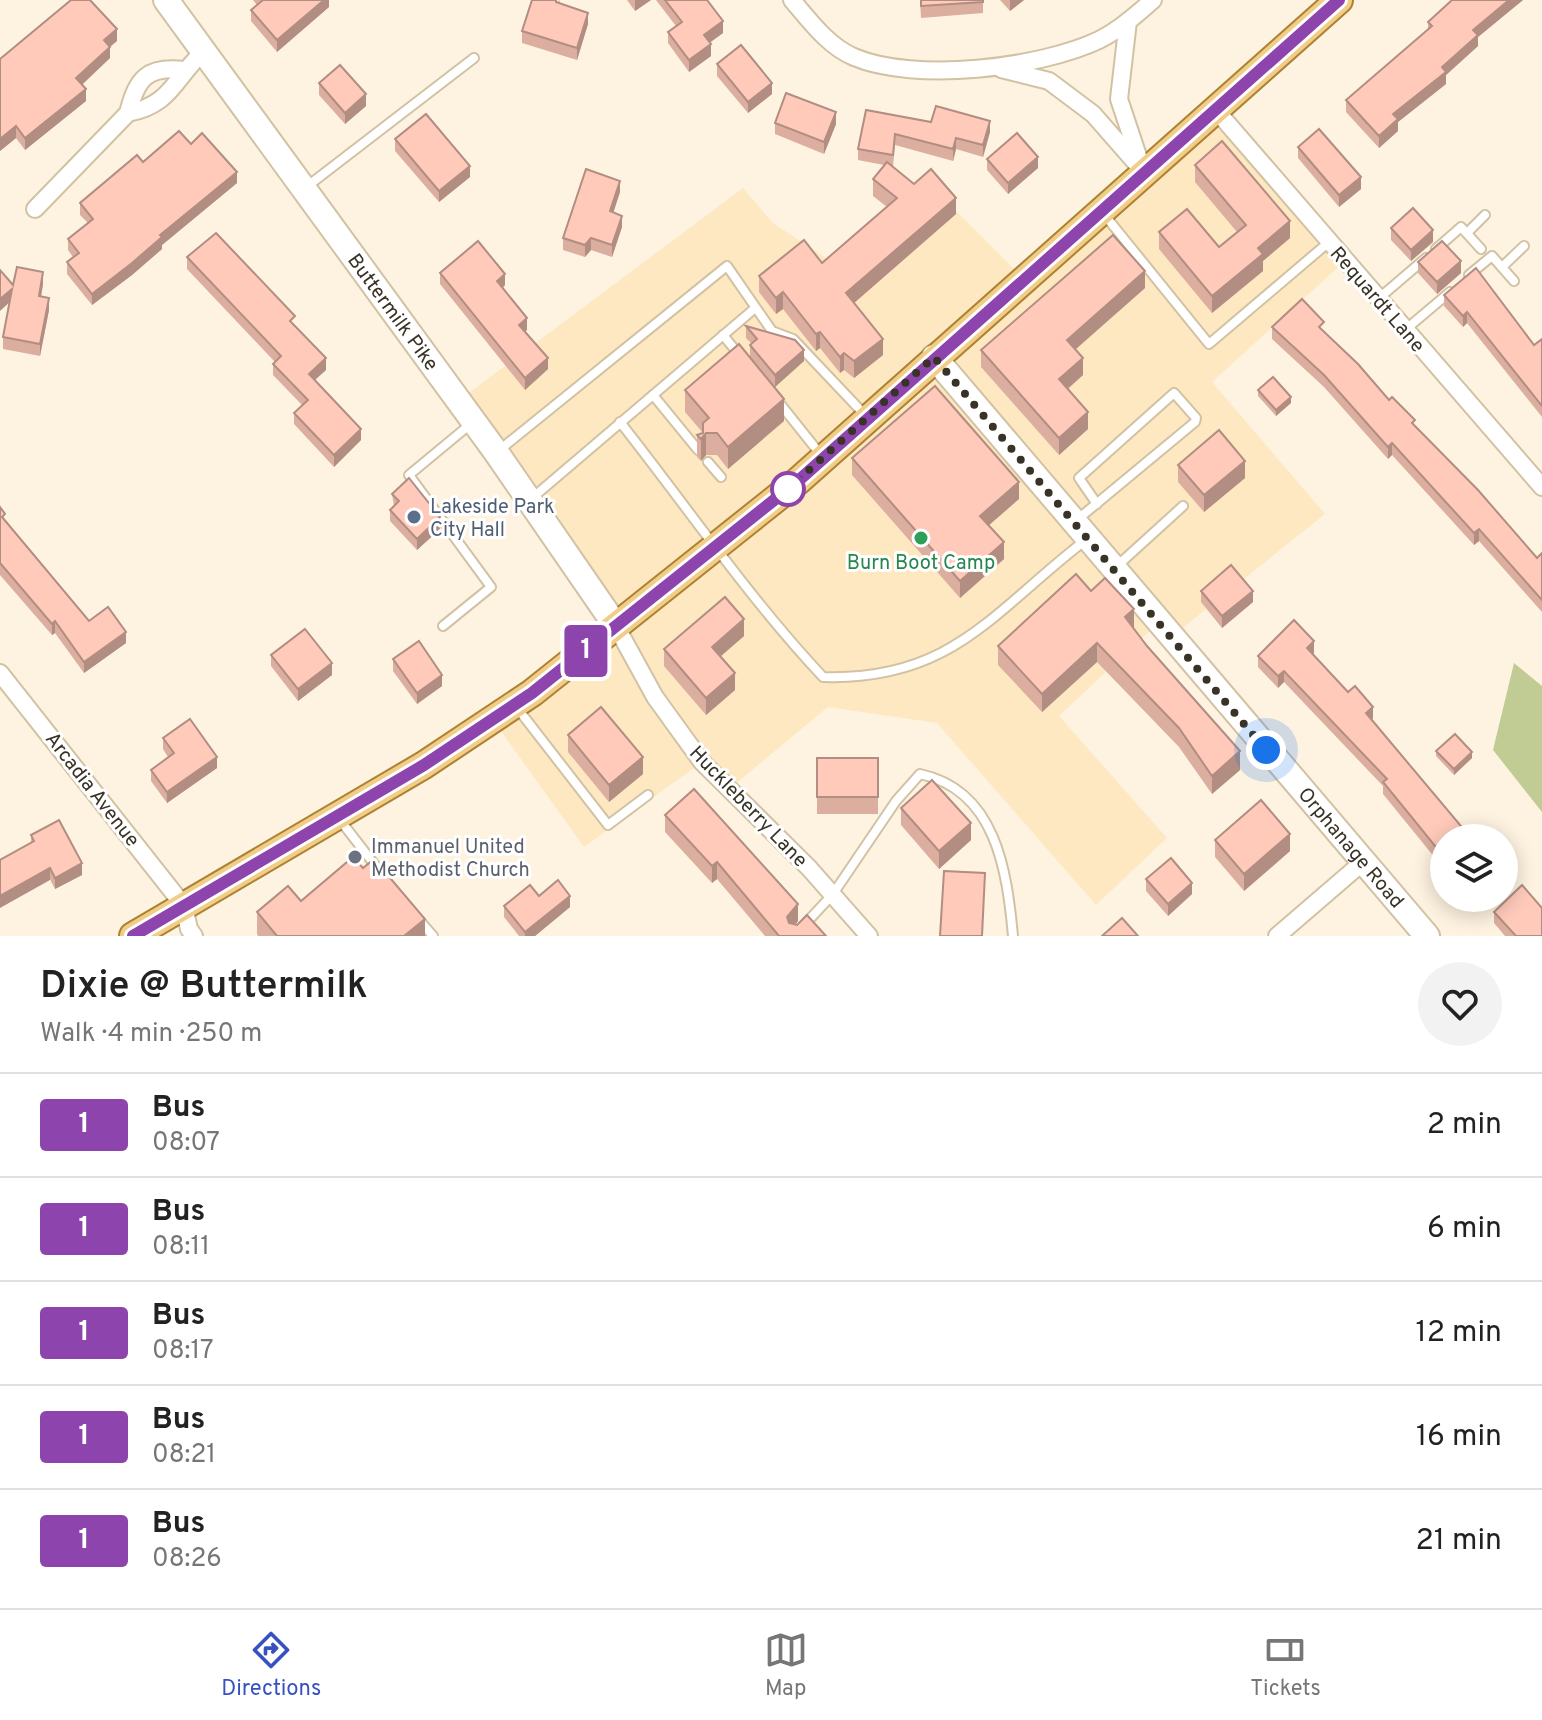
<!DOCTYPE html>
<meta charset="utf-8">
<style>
body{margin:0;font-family:Overpass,sans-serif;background:#f2f2f2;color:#222;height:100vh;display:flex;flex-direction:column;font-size:30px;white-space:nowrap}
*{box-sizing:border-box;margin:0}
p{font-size:26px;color:#767676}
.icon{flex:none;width:44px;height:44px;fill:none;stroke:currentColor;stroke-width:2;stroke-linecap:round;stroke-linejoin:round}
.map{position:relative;height:936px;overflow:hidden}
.details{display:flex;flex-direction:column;background:#fff;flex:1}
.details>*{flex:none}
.badge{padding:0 16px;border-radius:6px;font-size:28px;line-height:52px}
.fabs{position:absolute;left:1430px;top:824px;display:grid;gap:16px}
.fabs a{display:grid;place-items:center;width:88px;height:88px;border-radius:50%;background:#fff;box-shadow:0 4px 20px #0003;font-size:40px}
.you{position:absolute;width:40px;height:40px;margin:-20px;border:6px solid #fff;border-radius:50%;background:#1a73e8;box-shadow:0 0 0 12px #1a73e833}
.map>.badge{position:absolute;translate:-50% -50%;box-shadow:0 0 0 4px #fff}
.round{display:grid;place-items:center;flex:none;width:84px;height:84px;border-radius:42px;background:#f2f2f2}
.overview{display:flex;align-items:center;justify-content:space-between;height:136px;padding:0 40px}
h1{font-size:38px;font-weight:600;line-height:60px}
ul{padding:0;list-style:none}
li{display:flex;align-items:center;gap:24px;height:104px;padding:0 40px;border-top:2px solid #e0e0e0}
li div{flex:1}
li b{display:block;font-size:30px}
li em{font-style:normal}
li .badge{min-width:88px;font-weight:700;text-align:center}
.tab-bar{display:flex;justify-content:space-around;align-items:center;height:112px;border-top:2px solid #e0e0e0;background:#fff;font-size:22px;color:#767676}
.tab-bar a{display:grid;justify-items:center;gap:4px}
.tab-bar .selected{color:#3751c3}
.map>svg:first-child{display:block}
.built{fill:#fde8c2}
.green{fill:#c1cb94}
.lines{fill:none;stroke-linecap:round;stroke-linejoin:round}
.lane-casing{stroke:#d2c2a4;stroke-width:12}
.street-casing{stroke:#d2c2a4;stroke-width:20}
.secondary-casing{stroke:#d2c2a4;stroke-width:28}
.primary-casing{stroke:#ac8233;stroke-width:30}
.lane{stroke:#fff;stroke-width:8}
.street{stroke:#fff;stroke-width:16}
.secondary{stroke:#fff;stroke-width:24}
.primary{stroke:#f2cd88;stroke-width:26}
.wall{fill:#dbaea0}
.shaded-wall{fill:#b28d82}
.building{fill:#ffcaba;stroke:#b28d82;stroke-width:2}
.line-casing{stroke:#fff;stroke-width:18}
.line{stroke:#8e44ad;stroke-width:12}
.walk{stroke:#393327;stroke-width:8;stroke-dasharray:0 14.4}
.stop-dot{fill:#fff;stroke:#8e44ad;stroke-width:4}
.service-dot{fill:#5c6f8a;stroke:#fff;stroke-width:3}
.leisure-dot{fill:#2e9e5b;stroke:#fff;stroke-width:3}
.worship-dot{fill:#6b7280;stroke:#fff;stroke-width:3}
.labels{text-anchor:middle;stroke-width:6;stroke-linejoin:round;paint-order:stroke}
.street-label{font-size:20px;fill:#393327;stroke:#fff}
.service-label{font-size:20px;fill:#4e5e75;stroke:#fff;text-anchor:start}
.leisure-label{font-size:20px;fill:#27864d;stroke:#fff}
.worship-label{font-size:20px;fill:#5b616d;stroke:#fff;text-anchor:start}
</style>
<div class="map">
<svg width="1542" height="936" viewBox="0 0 1542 936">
<rect width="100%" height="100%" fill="#fef3e1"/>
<polygon class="built" points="1215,109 1345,261 1212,382 1325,514 1170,638 1157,624 1059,716 1167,838 1096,905 937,723 828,707 728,790 701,763 584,847 493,720 616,626 458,401 743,188 773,223 838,266 931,186 1023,278"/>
<polygon class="green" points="1514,663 1542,686 1542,812 1493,750"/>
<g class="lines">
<defs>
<g id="lane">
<polyline points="305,188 474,58"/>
<polyline points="1103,213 1209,344 1329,242"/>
<polyline points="1467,233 1485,215"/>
<polyline points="1436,249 1461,227 1481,249"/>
<polyline points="1502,267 1524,246"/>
<polyline points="1469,275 1492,256 1514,281"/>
<polyline points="1378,299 1426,258"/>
<polyline points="1405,330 1450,292"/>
<polyline points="723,335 740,356"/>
<polyline points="653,395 698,450"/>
<polyline points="777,400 821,455"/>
<path d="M620 422C688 508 748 597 823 677 953 681 994 610 1087 539"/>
<polyline points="497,452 727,266 772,331 793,339 865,415"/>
<polyline points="708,462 721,477"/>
<polyline points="531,499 754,309"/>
<polyline points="1078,519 1195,422 1196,418 1174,393 1079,478 1097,504"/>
<polyline points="1117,566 1183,506"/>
<polyline points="443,626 491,587 409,475 473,422"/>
<polyline points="518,709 608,825 648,795"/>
<polyline points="340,820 378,869"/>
<polyline points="419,920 433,936"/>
<path d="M794 936 833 894 896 801 920 774C996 790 1007 871 1013 936"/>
</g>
<g id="street">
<path d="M792 0C810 21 828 46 854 57 915 83 1040 68 1099 40 1119 30 1136 15 1153 0"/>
<polyline points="1128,21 1119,99 1140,162"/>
<polyline points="1001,69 1049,81 1093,114 1143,171"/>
<polyline points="1215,109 1542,487"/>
<path d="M128 113C171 105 174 79 203 52"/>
<path d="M35 209 128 113C137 78 147 66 184 70"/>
<polyline points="616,626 655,697 702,762 809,868 869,936"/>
<polyline points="0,673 184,906 189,929 194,936"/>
<polyline points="1277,936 1363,862"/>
</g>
<g id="secondary">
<path id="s1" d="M166 0 496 452 616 626"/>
<path id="s2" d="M934 357 1427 936"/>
</g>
<polyline id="primary" points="133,936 424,765 532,693 798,481 1339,0"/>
</defs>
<use href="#lane" class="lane-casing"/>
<use href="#street" class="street-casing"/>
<use href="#secondary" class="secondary-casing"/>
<use href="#primary" class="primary-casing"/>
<use href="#lane" class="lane"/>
<use href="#street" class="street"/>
<use href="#secondary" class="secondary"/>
<use href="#primary" class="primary"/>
</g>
<g class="wall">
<polygon points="253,0 329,0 329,7 277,52 251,21 251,10 257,5"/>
<polygon points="560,0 559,4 588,24 577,60 522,43 522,31"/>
<polygon points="627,0 651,0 635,11"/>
<polygon points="656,0 707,0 723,33 710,42 711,56 689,72 668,43 668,32 676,26"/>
<polygon points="920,0 983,0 983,13 921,18"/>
<polygon points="1000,0 1024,0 1010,11"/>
<polygon points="1452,0 1523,0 1478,37 1478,46 1446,75 1446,84 1398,122 1398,131 1379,148 1346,112 1346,100 1428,30 1428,22"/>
<polygon points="117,41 110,46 110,58 82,85 86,101 25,150 16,138 0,151 0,59"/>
<polygon points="717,64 772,94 748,113 717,76"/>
<polygon points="319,83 366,106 345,124 319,95"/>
<polygon points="866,110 990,132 983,157 956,149 953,161 895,145 893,167 914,184 956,214 854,303 883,355 854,378 844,370 840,373 820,348 816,351 783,309 776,314 759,292 759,276 822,263 887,207 873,196 873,179 884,165 858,160 858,149"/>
<polygon points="775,123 836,124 824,154 775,134"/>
<polygon points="395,139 470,177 439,202 395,151"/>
<polygon points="191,144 237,183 162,245 162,249 132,275 92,305 67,274 67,262 73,257 68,250 68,239 88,223 80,215 80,203 143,162"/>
<polygon points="1298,147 1361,189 1339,207 1298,158"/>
<polygon points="987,159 1038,168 1008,194 987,170"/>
<polygon points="1195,165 1290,238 1263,261 1263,271 1212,313 1159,249 1159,232 1219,247 1237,232 1195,182"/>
<polygon points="620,192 613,212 622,227 612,257 591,250 585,257 563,250 563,238"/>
<polygon points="1391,228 1433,242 1411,261 1391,240"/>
<polygon points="187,257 295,326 326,370 315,380 361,440 334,467 294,424 294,413 302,405 273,375 273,364 275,362 187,269"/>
<polygon points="1418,262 1461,273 1437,294 1418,273"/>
<polygon points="440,273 505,285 503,288 527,330 525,331 548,369 525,390 440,284"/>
<polygon points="43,284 41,297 49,310 40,356 3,349 3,337 13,285"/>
<polygon points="1145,288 1075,349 1083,375 1068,389 1088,429 1059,455 981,367 981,350"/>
<polygon points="1444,295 1534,345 1542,339 1542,417 1467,323 1463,327 1444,306"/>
<polygon points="746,326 804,361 775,387 784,421 728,469 717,455 706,455 701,461 697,457 697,435 703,433 685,412 685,390 750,357 750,345 752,344 746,338"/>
<polygon points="1272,327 1324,332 1415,427 1537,558 1542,553 1542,612 1479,541 1474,545 1392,455 1388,459 1324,387 1272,339"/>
<polygon points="1258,390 1291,403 1276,416 1258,396"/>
<polygon points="852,458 1019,499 989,525 1004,559 960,598 852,475"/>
<polygon points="1178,465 1245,478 1204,512 1178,482"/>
<polygon points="392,494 440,529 417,550 390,521 390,510 394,506"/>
<polygon points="0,507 5,521 89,621 126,643 84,673 55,633 52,635 0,575"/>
<polygon points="1091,591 1134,628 1240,770 1212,794 1179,747 1097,662 1042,712 998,665 998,646"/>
<polygon points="1201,591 1253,602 1222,628 1201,602"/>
<polygon points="744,636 720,656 735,690 706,715 664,666 664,649"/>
<polygon points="1314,653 1313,654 1373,718 1371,720 1444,838 1444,869 1383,794 1383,786 1284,682 1278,688 1258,667 1258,656"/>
<polygon points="271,655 332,675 298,701 271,666"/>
<polygon points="393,659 442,686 417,704 393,671"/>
<polygon points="568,735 643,774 609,802 568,752"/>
<polygon points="163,738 217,768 167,803 151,781 151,770 168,757 163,749"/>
<polygon points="1436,751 1472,758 1454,775 1436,756"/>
<rect x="817" y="758" width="61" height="56"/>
<polygon points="901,808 971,840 939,869 901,825"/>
<polygon points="665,815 798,921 795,925 826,936 765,936 717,879 712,883 665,832"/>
<polygon points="31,835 82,875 55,889 31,842"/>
<polygon points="1215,840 1290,851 1244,891 1215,857"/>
<polygon points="363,868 425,936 258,936 257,934 257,912 301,901"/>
<polygon points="1146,879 1192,894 1168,916 1146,891"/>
<polygon points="539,896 570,907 535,936 519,936 504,917 504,906"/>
<polygon points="1494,912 1542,936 1505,936 1494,923"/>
</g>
<g class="shaded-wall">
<polygon points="324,0 329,0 329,7 277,52 277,40"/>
<polygon points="635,0 651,0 635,11"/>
<polygon points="1010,0 1024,0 1010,11"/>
<polygon points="1509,0 1523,0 1478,37 1478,46 1446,75 1446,84 1398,122 1398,131 1379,148 1379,136 1393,114 1442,67 1473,30"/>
<polygon points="588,13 588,24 577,60 577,48"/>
<polygon points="723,21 723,33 704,47 704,35"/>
<polygon points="117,29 117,41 104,52 104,40"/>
<polygon points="711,44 711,56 689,72 689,60"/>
<polygon points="110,47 110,58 76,90 76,78"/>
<polygon points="772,83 772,94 748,113 748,102"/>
<polygon points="86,89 86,101 25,150 25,138"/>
<polygon points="366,94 366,106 345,124 345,113"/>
<polygon points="836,112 836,124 824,154 824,142"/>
<polygon points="990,121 990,132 983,157 983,145"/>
<polygon points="16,126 16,138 0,151 0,139"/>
<polygon points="956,138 956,149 953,161 953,149"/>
<polygon points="1038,157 1038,168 1008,194 1008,183"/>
<polygon points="470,166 470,177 439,202 439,191"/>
<polygon points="237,172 237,183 162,245 162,249 132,275 92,305 92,294 160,235"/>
<polygon points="1361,177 1361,189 1339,207 1339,195"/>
<polygon points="620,181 620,192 610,223 610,211"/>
<polygon points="956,198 956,214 846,310 846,293"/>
<polygon points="622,216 622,227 612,257 612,245"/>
<polygon points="1290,221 1290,238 1263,261 1263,271 1212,313 1212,296 1258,248"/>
<polygon points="1433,230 1433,242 1411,261 1411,250"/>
<polygon points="591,238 591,250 585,257 585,245"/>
<polygon points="1461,261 1461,273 1437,294 1437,282"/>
<polygon points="1145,271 1145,288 1067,357 1067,340"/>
<polygon points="43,272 43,284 39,308 39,296"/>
<polygon points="505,274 505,285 497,292 497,281"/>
<polygon points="12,289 12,300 0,311 0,299"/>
<polygon points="783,292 783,309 776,314 776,298"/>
<polygon points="49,298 49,310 40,356 40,344"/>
<polygon points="1467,312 1467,323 1463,327 1463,316"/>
<polygon points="527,318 527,330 519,336 519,325"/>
<polygon points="820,332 820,348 816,351 816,334"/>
<polygon points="883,339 883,355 854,378 854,361"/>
<polygon points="804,350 804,361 775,387 775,375"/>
<polygon points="844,353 844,370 840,373 840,357"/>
<polygon points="326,358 326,370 309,385 309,374"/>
<polygon points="548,358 548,369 525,390 525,378"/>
<polygon points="1083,358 1083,375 1059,396 1059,379"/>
<polygon points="1291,397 1291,403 1276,416 1276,410"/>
<polygon points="784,399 784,421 728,469 728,447"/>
<polygon points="1088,412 1088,429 1059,455 1059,438"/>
<polygon points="361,429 361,440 334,467 334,455"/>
<polygon points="706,433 706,455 701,461 701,439"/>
<polygon points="1392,443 1392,455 1388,459 1388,447"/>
<polygon points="1245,461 1245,478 1204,512 1204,495"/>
<polygon points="1019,482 1019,499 980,533 980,516"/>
<polygon points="440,517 440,529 417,550 417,539"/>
<polygon points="1479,529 1479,541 1474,545 1474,533"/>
<polygon points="1004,542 1004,559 960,598 960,581"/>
<polygon points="1253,591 1253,602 1222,628 1222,616"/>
<polygon points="1134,609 1134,628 1125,636 1125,617"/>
<polygon points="744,619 744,636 712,664 712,647"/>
<polygon points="55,621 55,633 52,635 52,624"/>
<polygon points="126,632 126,643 84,673 84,662"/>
<polygon points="1314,641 1314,653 1307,660 1307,648"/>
<polygon points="1097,643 1097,662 1042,712 1042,694"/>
<polygon points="332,663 332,675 298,701 298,689"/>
<polygon points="1284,671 1284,682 1278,688 1278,676"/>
<polygon points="735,673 735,690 706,715 706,698"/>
<polygon points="442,675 442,686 417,704 417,693"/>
<polygon points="1373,707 1373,718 1366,725 1366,713"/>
<polygon points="1240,751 1240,770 1212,794 1212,776"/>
<polygon points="1472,752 1472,758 1454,775 1454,769"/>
<polygon points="217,757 217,768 167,803 167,792"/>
<polygon points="643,757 643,774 609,802 609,785"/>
<polygon points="971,823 971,840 939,869 939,851"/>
<polygon points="1290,834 1290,851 1244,891 1244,874"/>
<polygon points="717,862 717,879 712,883 712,866"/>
<polygon points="82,863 82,875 55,889 55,878"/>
<polygon points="50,868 50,880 0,908 0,896"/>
<polygon points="1192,883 1192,894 1168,916 1168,904"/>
<polygon points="570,896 570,907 535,936 525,936 525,932"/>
<polygon points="798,904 798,921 787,934 787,917"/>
<polygon points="425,919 425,936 404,936"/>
</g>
<g class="building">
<polygon points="71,0 90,0 117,29 104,40 110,47 76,78 86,89 25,138 16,126 0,139 0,59"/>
<polygon points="263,0 324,0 277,40 251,10"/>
<polygon points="532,0 556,0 556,2 588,13 577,48 522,31"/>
<polygon points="665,0 707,0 723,21 704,35 711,44 689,60 668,32 682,22"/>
<polygon points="921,0 983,0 983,2 921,6"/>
<polygon points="1452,0 1509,0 1473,30 1478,35 1442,67 1446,72 1393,114 1398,119 1379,136 1346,100 1432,26 1428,22"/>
<polygon points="741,45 772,83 748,102 717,64"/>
<polygon points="340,65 366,94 345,113 319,83"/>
<polygon points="786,93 836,112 824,142 775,123"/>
<polygon points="936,106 990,121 983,145 956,138 953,149 895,134 893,155 858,149 866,110 931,122"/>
<polygon points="426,114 470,166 439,191 395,139"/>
<polygon points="1319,129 1361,177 1339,195 1298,147"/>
<polygon points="179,131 191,144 202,133 237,172 160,235 162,237 132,263 92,294 67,262 79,253 68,239 93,219 80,203 137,155 143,162"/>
<polygon points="1017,133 1038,157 1008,183 987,159"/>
<polygon points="1222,141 1290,221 1258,248 1263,254 1212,296 1159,232 1187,209 1219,247 1246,225 1195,165"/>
<polygon points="887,162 914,184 931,169 956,198 846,293 883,339 854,361 844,353 840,357 820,332 816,334 783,292 776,298 759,276 804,240 822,263 897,198 873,179"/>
<polygon points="586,169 620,181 610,211 622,216 612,245 591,238 585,245 563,238"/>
<polygon points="1413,208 1433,230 1411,250 1391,228"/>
<polygon points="216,233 295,316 290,321 326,358 309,374 361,429 334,455 294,413 308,400 273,364 281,356 187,257"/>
<polygon points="1113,235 1145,271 1067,340 1083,358 1059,379 1088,412 1059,438 981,350"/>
<polygon points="478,241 505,274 497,281 527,318 519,325 548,358 525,378 440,273"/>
<polygon points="1442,241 1461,261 1437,282 1418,262"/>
<polygon points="17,267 43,272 39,296 49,298 40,344 3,337 12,289 0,299 0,270 13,285"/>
<polygon points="1476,268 1534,345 1542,339 1542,406 1467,312 1463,316 1444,295"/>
<polygon points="1302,299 1324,322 1319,327 1358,364 1389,400 1392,397 1415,420 1412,423 1478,490 1537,558 1542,553 1542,600 1479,529 1474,533 1392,443 1388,447 1324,375 1272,327"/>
<polygon points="746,326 795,340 804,350 775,375 750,345 757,339"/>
<polygon points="739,344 784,399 728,447 717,433 706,433 701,439 697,435 703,433 703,423 709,418 685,390"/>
<polygon points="1273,377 1291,397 1276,410 1258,390"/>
<polygon points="935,386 1019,482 980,516 1004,542 960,581 852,458"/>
<polygon points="1219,430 1245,461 1204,495 1178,465"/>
<polygon points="409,478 440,517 417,539 390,510 399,501 392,494"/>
<polygon points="0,507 5,514 2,517 89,621 108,607 126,632 84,662 55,621 52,624 0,563"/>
<polygon points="1231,565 1253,591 1222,616 1201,591"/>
<polygon points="1076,574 1091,591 1105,578 1134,609 1125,617 1147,646 1240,751 1212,776 1179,728 1097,643 1042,694 998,646"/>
<polygon points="725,597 744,619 712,647 735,673 706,698 664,649"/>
<polygon points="1294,620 1314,641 1307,648 1348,692 1355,686 1373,707 1366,713 1471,838 1444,838 1444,857 1383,782 1387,779 1284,671 1278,676 1258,656"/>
<polygon points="305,629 332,663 298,689 271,655"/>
<polygon points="419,641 442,675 417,693 393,659"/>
<polygon points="601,707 643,757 609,785 568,735"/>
<polygon points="190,719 217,757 167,792 151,770 174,753 163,738"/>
<polygon points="1455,734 1472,752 1454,769 1436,751"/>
<rect x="817" y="758" width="61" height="39"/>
<polygon points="932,780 971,823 939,851 901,808"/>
<polygon points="694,789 798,904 787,917 789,923 797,925 807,915 826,936 779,936 717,862 712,866 665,815"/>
<polygon points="1261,800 1290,834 1244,874 1215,840"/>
<polygon points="59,820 82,863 55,878 50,868 0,896 0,860 34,841 31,835"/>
<polygon points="353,857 363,868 374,859 425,919 404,936 277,936 257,912 288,886 301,901"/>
<polygon points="1171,858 1192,883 1168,904 1146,879"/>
<polygon points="944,871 985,873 982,936 940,936"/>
<polygon points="558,880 570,896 525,932 504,906 530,885 539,896"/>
<polygon points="1522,885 1542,908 1542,936 1516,936 1494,912"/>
<polygon points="1122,918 1138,936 1102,936"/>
</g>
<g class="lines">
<defs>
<polyline id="line" points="133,936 424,765 532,693 798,481 1339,0"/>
</defs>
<use href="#line" class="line-casing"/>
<use href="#line" class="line"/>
<polyline class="walk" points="788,489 934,357 1266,750"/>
</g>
<circle class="stop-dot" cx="788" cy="489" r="16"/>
<circle class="service-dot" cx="414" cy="517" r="8"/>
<circle class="leisure-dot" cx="921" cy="538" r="8"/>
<circle class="worship-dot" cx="355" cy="857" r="8"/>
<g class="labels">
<g class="street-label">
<text transform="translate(1378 299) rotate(49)" y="7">Requardt Lane</text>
<text dy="7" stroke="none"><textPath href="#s1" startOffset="386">Buttermilk Pike</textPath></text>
<text transform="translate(93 789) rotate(52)" y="7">Arcadia Avenue</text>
<text transform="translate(749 806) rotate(46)" y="7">Huckleberry Lane</text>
<text dy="7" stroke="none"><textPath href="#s2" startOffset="644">Orphanage Road</textPath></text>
</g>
<g class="service-label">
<text x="430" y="513">Lakeside Park<tspan x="430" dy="23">City Hall</tspan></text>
</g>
<g class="leisure-label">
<text x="921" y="569">Burn Boot Camp</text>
</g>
<g class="worship-label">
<text x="371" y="853">Immanuel United<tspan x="371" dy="23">Methodist Church</tspan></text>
</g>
</g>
</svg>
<div class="fabs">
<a><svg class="icon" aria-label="layers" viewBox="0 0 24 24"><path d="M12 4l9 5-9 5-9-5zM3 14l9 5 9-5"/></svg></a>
</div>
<div class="you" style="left:1266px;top:750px"></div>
<b class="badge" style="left:586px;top:651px;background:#8e44ad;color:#fff">1</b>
</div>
<section class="details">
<div class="overview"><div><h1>Dixie @ Buttermilk</h1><p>Walk · 4 min · 250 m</p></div><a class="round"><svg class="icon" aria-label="heart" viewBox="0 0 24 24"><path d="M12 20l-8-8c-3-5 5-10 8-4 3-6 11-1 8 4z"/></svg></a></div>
<ul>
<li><span class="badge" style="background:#8e44ad;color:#fff">1</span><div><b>Bus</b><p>08:07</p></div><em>2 min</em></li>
<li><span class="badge" style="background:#8e44ad;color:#fff">1</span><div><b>Bus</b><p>08:11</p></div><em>6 min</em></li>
<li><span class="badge" style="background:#8e44ad;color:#fff">1</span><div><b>Bus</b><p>08:17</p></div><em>12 min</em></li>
<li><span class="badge" style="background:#8e44ad;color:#fff">1</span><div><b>Bus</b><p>08:21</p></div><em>16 min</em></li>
<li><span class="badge" style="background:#8e44ad;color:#fff">1</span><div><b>Bus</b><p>08:26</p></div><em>21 min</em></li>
</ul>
</section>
<nav class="tab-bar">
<a class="selected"><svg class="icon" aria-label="directions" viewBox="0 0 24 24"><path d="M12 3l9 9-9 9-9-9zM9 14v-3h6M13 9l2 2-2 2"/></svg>Directions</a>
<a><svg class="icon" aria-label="map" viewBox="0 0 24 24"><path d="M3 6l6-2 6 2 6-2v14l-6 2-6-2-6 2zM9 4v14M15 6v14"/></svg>Map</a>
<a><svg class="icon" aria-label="tickets" viewBox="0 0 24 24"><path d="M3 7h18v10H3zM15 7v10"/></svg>Tickets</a>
</nav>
